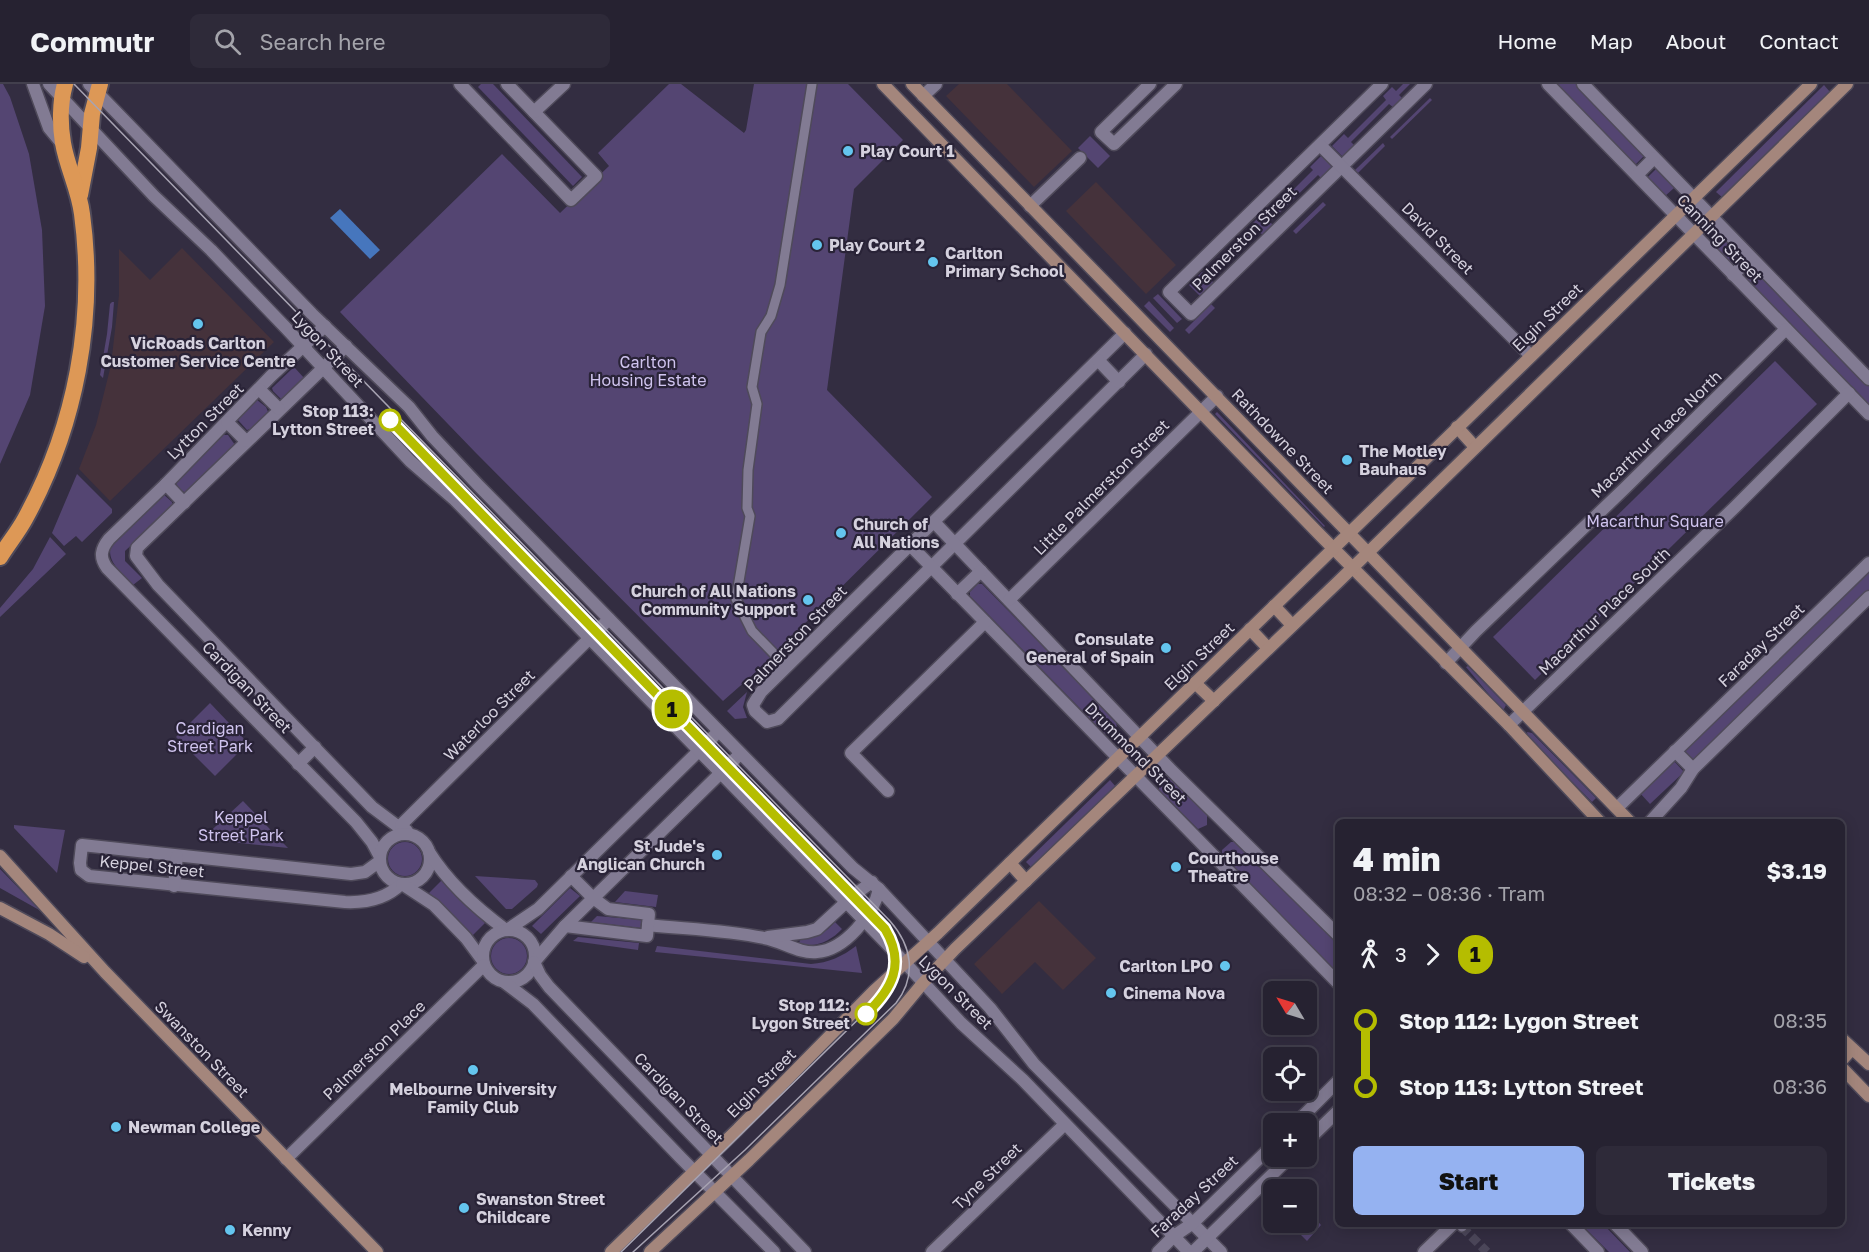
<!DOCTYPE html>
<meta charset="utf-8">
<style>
body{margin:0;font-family:"Golos Text",sans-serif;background:#2e2a39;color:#f1f3f6;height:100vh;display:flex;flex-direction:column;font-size:22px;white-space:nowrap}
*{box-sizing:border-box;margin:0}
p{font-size:20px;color:#a4a4ab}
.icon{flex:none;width:33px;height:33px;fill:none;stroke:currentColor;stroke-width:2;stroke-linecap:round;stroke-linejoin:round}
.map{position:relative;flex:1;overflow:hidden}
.panel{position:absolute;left:1335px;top:735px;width:510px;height:408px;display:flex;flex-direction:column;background:#262231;border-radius:9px;box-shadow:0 3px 15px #0003,0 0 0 2px #423f4d}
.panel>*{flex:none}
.badge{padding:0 12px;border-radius:20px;font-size:21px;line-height:39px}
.needle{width:39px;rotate:308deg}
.fabs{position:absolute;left:1263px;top:897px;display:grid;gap:12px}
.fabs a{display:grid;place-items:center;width:54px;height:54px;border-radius:9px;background:#262231;box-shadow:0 3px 15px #0003,0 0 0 2px #423f4d;font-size:30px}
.map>.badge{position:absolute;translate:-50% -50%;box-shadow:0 0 0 3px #fff}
.legs{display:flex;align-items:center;gap:9px;height:66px;padding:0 18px;font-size:20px}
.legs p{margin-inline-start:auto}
.overview{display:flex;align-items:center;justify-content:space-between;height:102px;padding:0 18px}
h1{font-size:33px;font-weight:800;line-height:45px}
.button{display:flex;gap:12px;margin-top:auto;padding:12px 18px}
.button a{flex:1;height:69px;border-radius:9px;background:#95b2f1;color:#111;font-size:24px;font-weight:800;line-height:69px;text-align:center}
.button a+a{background:#2e2a39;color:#f1f3f6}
ul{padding:0 18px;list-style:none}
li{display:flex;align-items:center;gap:21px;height:66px;font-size:22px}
li i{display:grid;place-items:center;width:9px;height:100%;margin:0 8px;background:currentColor}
li i::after{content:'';width:15px;height:15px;margin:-8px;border:4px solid;border-radius:50%;background:#262231}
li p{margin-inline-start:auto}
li:first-child i{background:linear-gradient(#0000 50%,currentColor 0)}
li:last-child i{background:linear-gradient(currentColor 50%,#0000 0)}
header{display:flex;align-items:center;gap:36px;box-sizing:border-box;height:84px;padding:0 30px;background:#262231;border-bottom:2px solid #423f4d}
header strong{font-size:28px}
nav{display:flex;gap:33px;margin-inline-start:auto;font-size:21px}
.search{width:420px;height:54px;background:#2e2a39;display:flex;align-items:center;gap:15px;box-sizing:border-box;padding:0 21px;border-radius:9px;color:#a4a4ab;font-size:22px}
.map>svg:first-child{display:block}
.commercial{fill:#45323b}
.green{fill:#544572}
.water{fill:#4676bd}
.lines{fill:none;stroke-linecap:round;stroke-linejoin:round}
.pedestrian-tunnel{stroke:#4b4659;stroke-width:9;stroke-dasharray:9 4.5;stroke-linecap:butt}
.pedestrian-casing{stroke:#4f4a5a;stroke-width:12}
.minor-casing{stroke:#4f4a5a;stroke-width:15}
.tertiary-casing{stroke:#4f4a5a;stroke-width:15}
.secondary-casing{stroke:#4f4a5a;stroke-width:15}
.trunk-casing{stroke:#4f4a5a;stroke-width:20}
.pedestrian{stroke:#827b93;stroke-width:9}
.minor{stroke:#827b93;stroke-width:12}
.tertiary{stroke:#827b93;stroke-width:12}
.secondary{stroke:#a4867c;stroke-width:12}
.trunk{stroke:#dd9856;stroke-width:16}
.tram{stroke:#a7a3b2;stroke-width:1.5}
.line-1-casing{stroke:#fff;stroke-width:14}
.line-1{stroke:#b5bd00;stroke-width:9}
.poi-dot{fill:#64c5ee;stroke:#292337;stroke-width:2}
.stop-1-dot{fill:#fff;stroke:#b5bd00;stroke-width:3}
.labels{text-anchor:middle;stroke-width:4.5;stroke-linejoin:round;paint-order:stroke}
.poi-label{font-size:16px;font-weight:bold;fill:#d5d1de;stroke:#292337;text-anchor:start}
.street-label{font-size:16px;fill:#d5d1de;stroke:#292337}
.park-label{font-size:16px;fill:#d0c4ef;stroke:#292337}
.stop-label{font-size:16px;font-weight:bold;fill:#d5d1de;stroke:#292337;text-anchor:end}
</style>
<header>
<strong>Commutr</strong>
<div class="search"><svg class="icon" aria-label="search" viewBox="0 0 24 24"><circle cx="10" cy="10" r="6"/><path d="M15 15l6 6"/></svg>Search here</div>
<nav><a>Home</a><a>Map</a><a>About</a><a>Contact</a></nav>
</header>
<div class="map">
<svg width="1869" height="1168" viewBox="0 0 1869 1168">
<rect width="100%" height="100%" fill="#332d41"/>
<g class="commercial">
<polygon points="959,0 1007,0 1072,67 1034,103 946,12"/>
<polygon points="1096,98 1176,181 1146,210 1066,127"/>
<polygon points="182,164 274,258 110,417 79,385 96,341 111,281 119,211 119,165 150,196"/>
<polygon points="1039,817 1096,874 1063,906 1035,878 1002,910 974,880"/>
</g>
<g class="green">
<polygon points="0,0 3,0 10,13 29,70 42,146 45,222 30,311 0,380"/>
<polygon points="481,0 493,0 582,93 573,102 478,3"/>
<polygon points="669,0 681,0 744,49 746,46 754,0 848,0 903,56 854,105 827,306 932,413 756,588 723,617 475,368 340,228 502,70 560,129 609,82 598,69"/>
<polygon points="1403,0 1410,0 1399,11 1403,15 1394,24 1389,20 1351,58 1355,62 1343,73 1332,62 1344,50 1348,54 1386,16 1383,12 1392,3 1396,7"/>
<polygon points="1554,0 1578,0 1646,70 1634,82"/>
<polygon points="1824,1 1830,8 1723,114 1716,108"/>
<polygon points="1430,14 1432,16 1392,55 1390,53"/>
<polygon points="1090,52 1110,72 1098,84 1078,64"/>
<polygon points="1383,59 1385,62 1358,89 1355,86"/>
<polygon points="1321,72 1332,83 1321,94 1318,91 1270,138 1273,141 1263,151 1259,148 1211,196 1214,199 1200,212 1189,201 1202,188 1206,191 1255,144 1252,140 1262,130 1266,133 1313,86 1310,83"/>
<polygon points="1656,85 1674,104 1664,113 1646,95"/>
<polygon points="1323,118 1326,121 1296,150 1293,147"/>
<polygon points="1723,151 1742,170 1730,182 1711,163"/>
<polygon points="1755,184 1869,300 1869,325 1743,196"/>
<polygon points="1158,210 1182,235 1177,239 1153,214"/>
<polygon points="1149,217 1174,244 1170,248 1144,222"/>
<polygon points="112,218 114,218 112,243 103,294 100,291 107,250 110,220"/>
<polygon points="1211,220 1215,224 1189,250 1185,246"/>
<polygon points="1775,277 1817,320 1535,596 1493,553"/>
<polygon points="294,283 305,295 284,314 281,315 273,307 272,304"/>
<polygon points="257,316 266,323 268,328 250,345 247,346 238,336 239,334"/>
<polygon points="1217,328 1325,442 1324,443 1215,330"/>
<path d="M223 351H228L235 361 186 409C181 407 176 402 176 397Z"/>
<polygon points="77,390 112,425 112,429 82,458 76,452 64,462 52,449"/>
<path d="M163 410 172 418V423L125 467V477L142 494 133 501C122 489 106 478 111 461Z"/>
<polygon points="50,453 66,470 0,533 0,524 33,485"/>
<polygon points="1869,484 1869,507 1694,676 1684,666"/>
<polygon points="977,500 982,500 1116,637 1117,645 1110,651 1105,650 970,512 970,508"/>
<polygon points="1468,582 1506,621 1504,625 1501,625 1466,583"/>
<polygon points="747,608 743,623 747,634 735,635 727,627"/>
<polygon points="210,619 248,659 215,692 176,653"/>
<polygon points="1527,648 1532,649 1596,714 1592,718 1528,653"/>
<polygon points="1673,676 1684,688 1650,720 1639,708"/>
<polygon points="1168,694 1174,695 1207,730 1207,741 1198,745 1159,706 1159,702"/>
<polygon points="1110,696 1116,703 1033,785 1026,778"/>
<polygon points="243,717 288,764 202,755"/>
<polygon points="14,741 65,746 57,789 14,744"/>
<polygon points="1231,758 1238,758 1338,858 1338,889 1222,774 1222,766"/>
<circle cx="405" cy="775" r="17"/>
<polygon points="0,785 41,827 0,804"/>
<polygon points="475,792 535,796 538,800 537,803 512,825 506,825"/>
<polygon points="442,796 485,839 471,853 429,809"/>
<polygon points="570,804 580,812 541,850 532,842"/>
<polygon points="625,807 658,811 656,823 615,818"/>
<polygon points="597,832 642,836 641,844 591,838"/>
<path d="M835 838 842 845C831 857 814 865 799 859L801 854C816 855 825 849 835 838Z"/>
<polygon points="578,853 639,859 638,866 573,857"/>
<circle cx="509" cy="872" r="18"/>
<path d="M657 862 811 880C828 879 843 872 856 862L862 889 655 868Z"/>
<polygon points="1307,1126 1321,1141 1307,1157 1289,1139 1306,1138"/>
<polygon points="1581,1140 1603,1140 1630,1168 1609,1168"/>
</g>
<polygon class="water" points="340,125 380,166 370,175 330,134"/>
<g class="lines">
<polyline class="pedestrian-tunnel" points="1462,1143 1487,1168"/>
<defs>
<g id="pedestrian">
<polyline points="787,583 752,547 736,515 750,432 747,424 748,386 757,320 752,303 761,248 771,232 780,201 812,0"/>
<polyline points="1460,1140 1462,1143"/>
</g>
<g id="minor">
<polyline points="460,0 571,116 596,92 507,0"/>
<polyline points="1150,0 1101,48 1114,60 1176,0"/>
<polyline points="1382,0 1169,208 1191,230 1426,0"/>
<polyline points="1548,0 1869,330"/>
<polyline points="1583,0 1869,295"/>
<polyline points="923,12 936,0"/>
<polyline points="534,28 564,0"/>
<polyline points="1320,61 1531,272"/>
<polyline points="1637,91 1654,74"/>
<polyline points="1030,122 1080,74"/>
<polyline points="1733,191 1751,174"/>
<path d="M325 242 271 292 166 400 109 455C101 465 99 473 107 484L356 738 372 758 380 773"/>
<polyline points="1125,249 761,608 753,621 755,627 767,638 778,635 1146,270"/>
<polyline points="346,262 141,460 137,464 136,472 158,501 372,723 408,750"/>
<polyline points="1098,276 1119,298"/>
<polyline points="259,305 279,325"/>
<polyline points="227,338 246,357"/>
<polyline points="166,400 184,419"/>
<polyline points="934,438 1170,685 1338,851"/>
<polyline points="910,461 1338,899"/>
<polyline points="957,510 981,487"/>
<polyline points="1009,516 1217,312"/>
<polyline points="1446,579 1476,547 1624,405 1786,245"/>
<polyline points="1509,641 1734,424 1849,309"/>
<polyline points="1675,667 1693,685"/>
<polyline points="298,680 315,663"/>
<polyline points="888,707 851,669 985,538"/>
<polyline points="1617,724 1869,479"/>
<polyline points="1650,738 1681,704 1693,685 1869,513"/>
<polyline points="407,747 401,741 609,535"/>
<circle cx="405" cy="775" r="25"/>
<path d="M429 768C449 800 476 824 506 846"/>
<path d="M380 777 365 788 351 790 82 761 80 779 81 786 89 792 345 818C367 819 386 815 401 800"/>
<polyline points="402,800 434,821 466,854 483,877"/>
<polyline points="174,802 177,772"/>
<path d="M648 841C686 845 726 846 764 854 782 857 799 870 817 868 845 866 874 830 879 805"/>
<polyline points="565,842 647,852 649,830 608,825 593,814 571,792"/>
<circle cx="509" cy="872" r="26"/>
<polyline points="507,846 538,825 718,648"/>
<polyline points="768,853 807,848 817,845 854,811 872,798"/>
<polyline points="535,877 565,842 740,670"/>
<polyline points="534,878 540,891 549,903 805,1168"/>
<polyline points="504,898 533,920 681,1074 774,1168"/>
<polyline points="286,1075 484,881"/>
<polyline points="1571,1140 1598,1168"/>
<polyline points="1615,1140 1642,1168"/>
<polyline points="932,1168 1065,1040"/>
<polyline points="1424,1168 1453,1140"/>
</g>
<g id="tertiary">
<polyline points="33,0 49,44 63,61"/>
<polyline points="49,0 154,112 211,166 286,244 410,377 455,416 894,867 961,939 1023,996 1189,1168"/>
<polyline points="89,0 312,230 409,323 432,352 478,401 853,784 879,805 990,924 1034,980 1221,1168"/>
<polyline points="1295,1040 1338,997"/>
<polyline points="1306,1058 1338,1027"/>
<polyline points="1158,1168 1174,1152 1193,1139 1274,1060"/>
<polyline points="1193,1168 1291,1072"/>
</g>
<g id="secondary">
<polyline points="883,0 1321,452 1509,641 1600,738"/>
<polyline points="912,0 1630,738"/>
<polyline points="1457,343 1475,363"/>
<polyline points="1274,522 1292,541"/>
<polyline points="1250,545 1268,564"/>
<polyline points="1195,599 1214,617"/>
<polyline points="0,772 105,888 377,1168"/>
<polyline points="1010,779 1026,797"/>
<polyline points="0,824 49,850 84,873"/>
<polyline points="1842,955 1869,980"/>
<polyline points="1842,976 1852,965"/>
<polyline points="1842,984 1869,1012"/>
<polyline points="611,1168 738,1045 874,907 938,849 1811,0"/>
<polyline points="650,1168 749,1076 893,935 923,899 955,865 1339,497 1847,0"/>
</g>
<g id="trunk">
<polyline points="80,111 89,64 92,30 100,0"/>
<path d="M0 473C8 460 18 448 25 435 76 342 96 234 82 130 79 105 67 83 63 59 60 41 60 18 65 0"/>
</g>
</defs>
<use href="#pedestrian" class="pedestrian-casing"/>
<use href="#minor" class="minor-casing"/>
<use href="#tertiary" class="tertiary-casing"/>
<use href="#secondary" class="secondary-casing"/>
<use href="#trunk" class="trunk-casing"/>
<use href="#pedestrian" class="pedestrian"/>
<use href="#minor" class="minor"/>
<use href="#tertiary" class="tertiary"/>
<use href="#secondary" class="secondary"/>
<use href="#trunk" class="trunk"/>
<g class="tram">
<path d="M74 0 890 837C912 862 917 892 896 919L745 1066 633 1168"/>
<path d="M621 1168 885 909C902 883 896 855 876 834"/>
</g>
</g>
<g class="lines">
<defs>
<path id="line-1" d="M390 336 885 845C906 880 892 905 866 930"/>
</defs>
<use href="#line-1" class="line-1-casing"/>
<use href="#line-1" class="line-1"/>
</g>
<g class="poi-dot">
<circle cx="848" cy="67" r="6"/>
<circle cx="817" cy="161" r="6"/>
<circle cx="933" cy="178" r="6"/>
<circle cx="198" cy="240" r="6"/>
<circle cx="1347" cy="376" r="6"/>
<circle cx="841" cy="449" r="6"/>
<circle cx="808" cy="516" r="6"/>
<circle cx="1166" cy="564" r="6"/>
<circle cx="717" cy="771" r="6"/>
<circle cx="1176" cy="783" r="6"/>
<circle cx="1225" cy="882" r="6"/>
<circle cx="1111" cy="909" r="6"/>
<circle cx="473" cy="986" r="6"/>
<circle cx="116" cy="1043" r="6"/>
<circle cx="464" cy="1124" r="6"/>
<circle cx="230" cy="1146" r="6"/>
</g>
<g class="stop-1-dot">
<circle cx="390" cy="336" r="10"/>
<circle cx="866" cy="930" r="10"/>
</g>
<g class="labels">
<g class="poi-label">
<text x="860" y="73">Play Court 1</text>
<text x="829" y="167">Play Court 2</text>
<text x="945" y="175">Carlton<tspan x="945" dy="18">Primary School</tspan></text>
<text x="198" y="265" text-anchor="middle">VicRoads Carlton<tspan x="198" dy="18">Customer Service Centre</tspan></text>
<text x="1359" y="373">The Motley<tspan x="1359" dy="18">Bauhaus</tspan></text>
<text x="853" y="446">Church of<tspan x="853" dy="18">All Nations</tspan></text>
<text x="796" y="513" text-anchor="end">Church of All Nations<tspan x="796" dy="18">Community Support</tspan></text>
<text x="1154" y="561" text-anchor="end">Consulate<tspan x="1154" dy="18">General of Spain</tspan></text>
<text x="705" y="768" text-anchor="end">St Jude's<tspan x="705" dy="18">Anglican Church</tspan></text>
<text x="1188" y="780">Courthouse<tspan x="1188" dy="18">Theatre</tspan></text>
<text x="1213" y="888" text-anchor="end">Carlton LPO</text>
<text x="1123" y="915">Cinema Nova</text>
<text x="473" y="1011" text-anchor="middle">Melbourne University<tspan x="473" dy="18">Family Club</tspan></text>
<text x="128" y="1049">Newman College</text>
<text x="476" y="1121">Swanston Street<tspan x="476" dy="18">Childcare</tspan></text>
<text x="242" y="1152">Kenny</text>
</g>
<g class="street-label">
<text transform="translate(1244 154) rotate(-45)" y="6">Palmerston Street</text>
<text transform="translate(1438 154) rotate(45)" y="6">David Street</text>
<text transform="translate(1720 154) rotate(46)" y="6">Canning Street</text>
<text transform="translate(1547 233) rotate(-44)" y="6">Elgin Street</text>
<text transform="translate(328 265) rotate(47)" y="6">Lygon Street</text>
<text transform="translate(205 337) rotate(-45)" y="6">Lytton Street</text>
<text transform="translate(1656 350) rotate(-44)" y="6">Macarthur Place North</text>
<text transform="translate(1283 357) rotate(46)" y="6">Rathdowne Street</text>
<text transform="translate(1101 403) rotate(-45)" y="6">Little Palmerston Street</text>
<text transform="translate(1604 527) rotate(-44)" y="6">Macarthur Place South</text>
<text transform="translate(795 554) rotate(-46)" y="6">Palmerston Street</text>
<text transform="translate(1761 561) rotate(-44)" y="6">Faraday Street</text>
<text transform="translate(1199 572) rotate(-44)" y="6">Elgin Street</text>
<text transform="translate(247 603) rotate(46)" y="6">Cardigan Street</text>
<text transform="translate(489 631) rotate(-45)" y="6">Waterloo Street</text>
<text transform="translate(1136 669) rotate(45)" y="6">Drummond Street</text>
<text transform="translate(152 782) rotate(6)" y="6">Keppel Street</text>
<text transform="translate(956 908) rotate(45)" y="6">Lygon Street</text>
<text transform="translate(202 965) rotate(46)" y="6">Swanston Street</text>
<text transform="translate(374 966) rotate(-44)" y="6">Palmerston Place</text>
<text transform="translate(761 999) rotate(-45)" y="6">Elgin Street</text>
<text transform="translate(679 1014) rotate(46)" y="6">Cardigan Street</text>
<text transform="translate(987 1092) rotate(-44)" y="6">Tyne Street</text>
<text transform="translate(1194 1112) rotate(-43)" y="6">Faraday Street</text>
</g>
<g class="park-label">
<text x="648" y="284">Carlton<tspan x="648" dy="18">Housing Estate</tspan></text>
<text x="1655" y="443">Macarthur Square</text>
<text x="210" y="650">Cardigan<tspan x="210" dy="18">Street Park</tspan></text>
<text x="241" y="739">Keppel<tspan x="241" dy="18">Street Park</tspan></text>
</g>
<g class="stop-label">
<text x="374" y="333">Stop 113:<tspan x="374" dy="18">Lytton Street</tspan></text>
<text x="850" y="927">Stop 112:<tspan x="850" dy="18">Lygon Street</tspan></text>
</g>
</g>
</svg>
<div class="fabs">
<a><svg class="needle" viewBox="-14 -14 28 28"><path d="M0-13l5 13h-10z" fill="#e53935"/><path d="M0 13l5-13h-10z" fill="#a4a4ab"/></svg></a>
<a><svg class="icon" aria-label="locate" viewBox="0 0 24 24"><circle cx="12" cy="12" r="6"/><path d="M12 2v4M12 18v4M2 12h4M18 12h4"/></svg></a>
<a>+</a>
<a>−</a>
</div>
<b class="badge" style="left:672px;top:625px;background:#b5bd00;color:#111">1</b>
<section class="panel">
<div class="overview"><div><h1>4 min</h1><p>08:32 – 08:36 · Tram</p></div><b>$3.19</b></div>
<div class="legs"><svg class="icon" aria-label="walk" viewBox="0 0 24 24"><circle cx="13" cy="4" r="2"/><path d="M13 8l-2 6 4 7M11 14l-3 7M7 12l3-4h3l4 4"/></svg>3<svg class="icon" aria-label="forward" viewBox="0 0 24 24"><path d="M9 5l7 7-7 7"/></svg><b class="badge" style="background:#b5bd00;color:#111">1</b></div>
<ul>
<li><i style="color:#b5bd00"></i><b>Stop 112: Lygon Street</b><p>08:35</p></li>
<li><i style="color:#b5bd00"></i><b>Stop 113: Lytton Street</b><p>08:36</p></li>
</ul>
<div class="button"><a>Start</a><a>Tickets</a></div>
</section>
</div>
